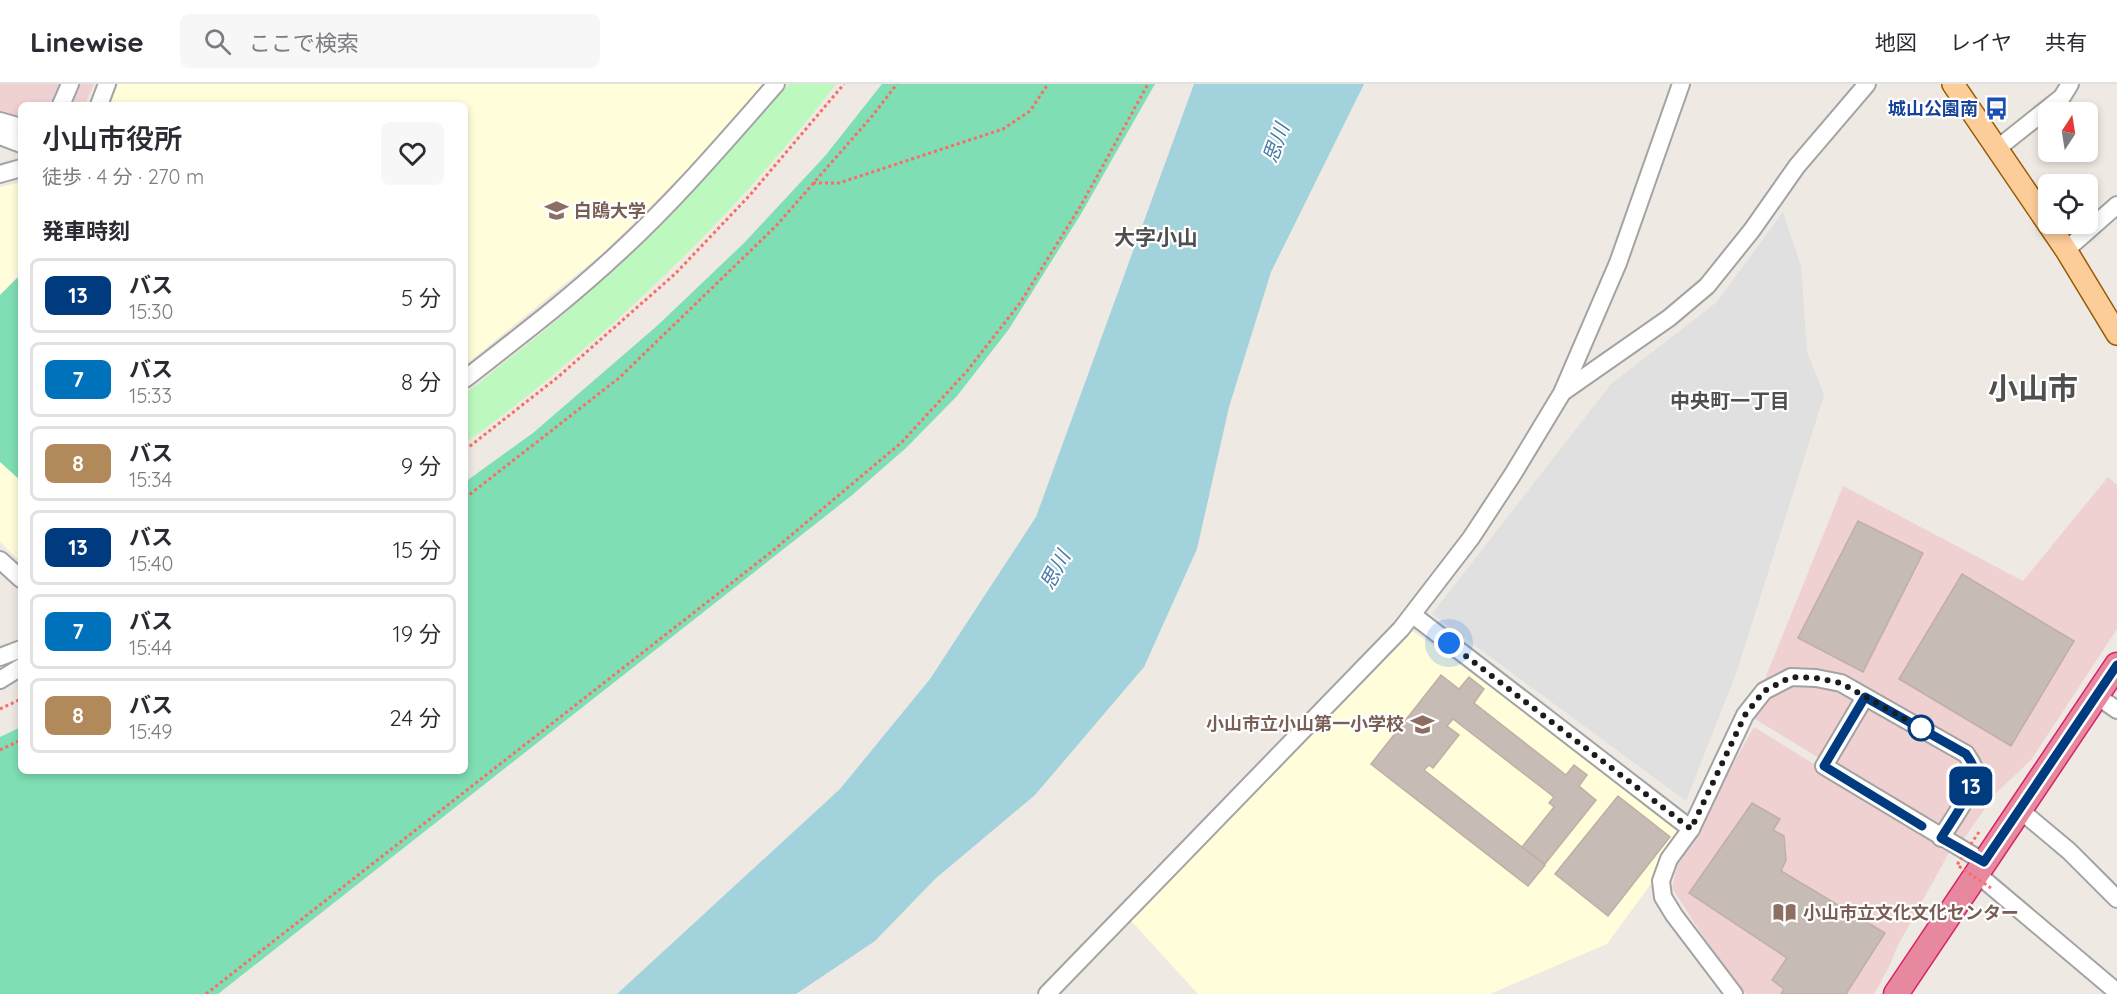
<!DOCTYPE html>
<html lang="ja">
<meta charset="utf-8">
<style>
body{margin:0;font-family:Quicksand,"Noto Sans JP",sans-serif;background:#f7f7f7;color:#2b2b33;height:100vh;display:flex;flex-direction:column;font-size:22px;white-space:nowrap}
*{box-sizing:border-box;margin:0}
p{font-size:20px;color:#7c7c81}
.icon{flex:none;width:33px;height:33px;fill:none;stroke:currentColor;stroke-width:2;stroke-linecap:round;stroke-linejoin:round}
.map{position:relative;flex:1;overflow:hidden}
.drawer{position:absolute;left:18px;top:18px;width:450px;height:672px;display:flex;flex-direction:column;background:#fff;border-radius:9px;box-shadow:0 3px 9px #0003}
.drawer>*{flex:none}
.badge{padding:0 12px;border-radius:9px;font-size:21px;line-height:39px}
.needle{width:39px;rotate:12deg}
.fabs{position:absolute;left:2038px;top:18px;display:grid;gap:12px}
.fabs a{display:grid;place-items:center;width:60px;height:60px;border-radius:9px;background:#fff;box-shadow:0 3px 9px #0003;font-size:30px}
.you{position:absolute;width:30px;height:30px;margin:-15px;border:4px solid #fff;border-radius:50%;background:#1a73e8;box-shadow:0 0 0 9px #1a73e833}
.map>.badge{position:absolute;translate:-50% -50%;box-shadow:0 0 0 3px #fff}
h2{padding:0 24px;font-size:22px;line-height:54px}
.round{display:grid;place-items:center;flex:none;width:63px;height:63px;border-radius:9px;background:#f7f7f7}
.headline{display:flex;align-items:center;justify-content:space-between;height:102px;padding:0 24px}
h1{font-size:28px;font-weight:600;line-height:45px}
ul{padding:0;list-style:none}
li{display:flex;align-items:center;gap:18px;height:75px;margin:0 12px 9px;padding:0 12px;border:3px solid #e1e1e2;border-radius:9px}
li div{flex:1}
li b{display:block;font-size:22px}
li em{font-style:normal}
li .badge{min-width:66px;font-weight:700;text-align:center}
header{display:flex;align-items:center;gap:36px;box-sizing:border-box;height:84px;padding:0 30px;background:#fff;border-bottom:2px solid #e1e1e2}
header strong{font-size:28px}
nav{display:flex;gap:33px;margin-inline-start:auto;font-size:21px}
.search{width:420px;height:54px;background:#f7f7f7;display:flex;align-items:center;gap:15px;box-sizing:border-box;padding:0 21px;border-radius:9px;color:#7c7c81;font-size:22px}
.map>svg:first-child{display:block}
.commercial{fill:#efd1d1}
.education{fill:#fffdda}
.park{fill:#bdf9bf}
.pitch{fill:#7fdeb4}
.parking{fill:#e0e0e0}
.water{fill:#a2d2dc}
.building{fill:#c6bbb5;stroke:#c0afa4;stroke-width:1.5}
.lines{fill:none;stroke-linecap:round;stroke-linejoin:round}
.minor-casing{stroke:#a3a3a3;stroke-width:20}
.major-casing{stroke:#955b00;stroke-width:24}
.highway-casing{stroke:#d8226b;stroke-width:27}
.path{stroke:#fa6d66;stroke-width:3;stroke-dasharray:3 3;stroke-linecap:butt}
.minor{stroke:#fff;stroke-width:16}
.major{stroke:#fccc99;stroke-width:21}
.highway{stroke:#e7889f;stroke-width:24}
.path-bridge{stroke:#fa6d66;stroke-width:3;stroke-dasharray:3 3;stroke-linecap:butt}
.line-casing{stroke:#fff;stroke-width:14}
.line{stroke:#003b80;stroke-width:9}
.walk{stroke:#1c1c1c;stroke-width:6;stroke-dasharray:0 10.8}
.stop-dot{fill:#fff;stroke:#003b80;stroke-width:3}
.labels{text-anchor:middle;stroke-width:4.5;stroke-linejoin:round;paint-order:stroke}
.transit-label{font-size:18px;font-weight:bold;fill:#164399;stroke:#fff;text-anchor:end}
.education-label{font-size:18px;font-weight:bold;fill:#785e54;stroke:#fff;text-anchor:start}
.water-label{font-size:20px;font-style:italic;fill:#467aa4;stroke:#fff}
.neighbourhood-label{font-size:20px;font-weight:bold;fill:#4f4f4f;stroke:#fff}
.quarter-label{font-size:21px;font-weight:bold;fill:#4f4f4f;stroke:#fff}
.town-label{font-size:30px;font-weight:bold;fill:#4f4f4f;stroke:#fff}
</style>
<header>
<strong>Linewise</strong>
<div class="search"><svg class="icon" aria-label="search" viewBox="0 0 24 24"><circle cx="10" cy="10" r="6"/><path d="M15 15l6 6"/></svg>ここで検索</div>
<nav><a>地図</a><a>レイヤ</a><a>共有</a></nav>
</header>
<div class="map">
<svg width="2117" height="910" viewBox="0 0 2117 910">
<rect width="100%" height="100%" fill="#eee9e2"/>
<g class="commercial">
<polygon points="0,0 94,0 85,21 21,21 21,50 0,44"/>
<polygon points="2108,393 2117,401 2117,545 2031,676 1996,709 1960,760 1750,632 1843,402 2023,497"/>
<polygon points="1754,643 1951,765 1897,863 1889,883 1874,910 1746,910 1733,899 1672,804 1679,775"/>
</g>
<g class="education">
<polygon points="118,0 764,0 689,84 603,169 465,281 465,21 110,21"/>
<polygon points="21,98 21,478 0,458 0,103"/>
<polygon points="1397,536 1691,745 1607,860 1490,910 1198,910 1123,828"/>
</g>
<path class="park" d="M789 0H836C764 94 682 179 593 257 551 293 510 327 465 359V310L544 247 617 184 678 124Z"/>
<g class="pitch">
<polygon points="882,0 1155,0 1081,130 1009,245 957,312 906,364 851,412 218,910 0,910 0,653 21,643 21,687 465,687 465,398 533,349 658,241 744,159 825,72"/>
<polygon points="21,190 21,397 0,378 0,211"/>
</g>
<polygon class="parking" points="1783,128 1801,182 1807,268 1824,311 1737,587 1686,717 1432,530 1611,300 1717,218"/>
<polygon class="water" points="1194,0 1364,0 1271,188 1229,323 1197,465 1144,583 1035,711 935,795 875,857 796,910 617,910 840,705 930,595 1036,433"/>
<g class="building">
<polygon points="1858,437 1923,469 1863,588 1798,554"/>
<polygon points="1962,490 2074,557 2011,662 1899,595"/>
<polygon points="1441,591 1459,605 1469,593 1484,605 1474,619 1566,691 1574,681 1587,691 1579,702 1596,716 1545,780 1522,763 1554,723 1549,719 1554,713 1453,635 1447,642 1459,651 1433,684 1429,681 1424,686 1545,781 1528,802 1371,680"/>
<polygon points="1618,712 1670,753 1608,832 1555,790"/>
<polygon points="1752,719 1780,735 1773,746 1784,752 1786,776 1781,787 1885,849 1846,910 1781,910 1784,905 1772,896 1787,874 1689,809"/>
</g>
<g class="lines">
<defs>
<g id="minor">
<polyline points="61,21 70,0"/>
<polyline points="99,21 107,0"/>
<polyline points="0,37 21,43"/>
<polyline points="0,52 21,60"/>
<polyline points="1998,64 2062,13 2070,0"/>
<polyline points="0,90 21,84"/>
<polyline points="2066,166 2117,121"/>
<path d="M465 295C516 255 569 215 617 170 674 118 725 58 776 0"/>
<polyline points="1563,308 1669,234 1707,202 1752,146 1797,82 1867,0"/>
<polyline points="0,476 21,495"/>
<polyline points="1413,531 1691,745"/>
<polyline points="0,573 21,565"/>
<polyline points="0,596 21,583"/>
<polyline points="2097,612 2117,626"/>
<polyline points="1865,613 1824,682 1984,778"/>
<polyline points="2020,726 2069,767 2117,815"/>
<polyline points="1976,789 2117,908"/>
<polyline points="1047,910 1401,545 1471,454 1513,390 1562,309 1618,179 1681,0"/>
<path d="M1734 910 1674 831 1663 813 1661 797 1669 775 1691 745 1745 631 1764 607 1791 593 1816 594 1841 599 1966 670C1970 676 1974 681 1975 688 1976 704 1950 739 1941 754"/>
</g>
<polyline id="major" points="1953,0 2066,166 2117,250"/>
<polyline id="highway" points="1896,910 2117,581"/>
</defs>
<use href="#minor" class="minor-casing"/>
<use href="#major" class="major-casing"/>
<use href="#highway" class="highway-casing"/>
<g class="path">
<polyline points="813,99 839,99 1003,45 1030,27 1048,0"/>
<polyline points="465,366 558,293 675,190 750,111 844,0"/>
<polyline points="465,414 619,294 776,142 873,31 897,0"/>
<polyline points="0,625 21,615"/>
<polyline points="0,666 21,656"/>
<polyline points="206,910 770,469 902,358 967,287 1020,219 1080,123 1148,0"/>
</g>
<use href="#minor" class="minor"/>
<use href="#major" class="major"/>
<use href="#highway" class="highway"/>
<polyline class="path-bridge" points="1979,748 1957,781 1991,804"/>
</g>
<g class="lines">
<defs>
<path id="line" d="M1922 742 1824 682 1865 613 1966 670C1970 676 1974 681 1975 688 1976 704 1950 739 1941 754L1984 778 2117 581"/>
</defs>
<use href="#line" class="line-casing"/>
<use href="#line" class="line"/>
<polyline class="walk" points="1449,559 1691,745 1745,631 1764,607 1791,593 1816,594 1841,599 1926,647 1921,644"/>
</g>
<defs>
<symbol id="bus-bare" viewBox="-9 -9 18 18"><path d="M-5-6H5V4H4V6H2V4H-2V6H-4V4H-5ZM-3.5-4V0h7V-4ZM-3.5 1.2v1.5H-2V1.2ZM2 1.2v1.5H3.5V1.2Z" fill="#1a4fb4" stroke="#fff" stroke-width="2.5" paint-order="stroke"/></symbol>
<symbol id="university-bare" viewBox="-9 -9 18 18"><path d="M0-5L7-2L0 1L-7-2ZM-4 1L0 2.5L4 1V4Q0 6-4 4Z" fill="#8d6e63" stroke="#fff" stroke-width="2.5" paint-order="stroke"/></symbol>
<symbol id="school-bare" viewBox="-9 -9 18 18"><path d="M0-5L7-2L0 1L-7-2ZM-4 1L0 2.5L4 1V4Q0 6-4 4Z" fill="#8d6e63" stroke="#fff" stroke-width="2.5" paint-order="stroke"/></symbol>
<symbol id="library-bare" viewBox="-9 -9 18 18"><path d="M-6-4Q-3-5.5-.7-3.5V5Q-3 3-6 4ZM6-4Q3-5.5 .7-3.5V5Q3 3 6 4Z" fill="#8d6e63" stroke="#fff" stroke-width="2.5" paint-order="stroke"/></symbol>
</defs>
<g fill-rule="evenodd">
<use href="#bus-bare" x="1980" y="8" width="33" height="33"/>
<use href="#university-bare" x="540" y="110" width="33" height="33"/>
<use href="#school-bare" x="1406" y="624" width="33" height="33"/>
<use href="#library-bare" x="1768" y="812" width="33" height="33"/>
</g>
<circle class="stop-dot" cx="1921" cy="644" r="12"/>
<g class="labels">
<g class="transit-label">
<text x="1978" y="31">城山公園南</text>
</g>
<g class="education-label">
<text x="574" y="133">白鴎大学</text>
<text x="1404" y="646" text-anchor="end">小山市立小山第一小学校</text>
<text x="1803" y="835">小山市立文化文化センター</text>
</g>
<g class="water-label">
<text transform="translate(1276 59) rotate(-70)" y="7">思川</text>
<text transform="translate(1055 486) rotate(-62)" y="7">思川</text>
</g>
<g class="neighbourhood-label">
<text x="1730" y="324">中央町一丁目</text>
</g>
<g class="quarter-label">
<text x="1156" y="161">大字小山</text>
</g>
<g class="town-label">
<text x="2033" y="315">小山市</text>
</g>
</g>
</svg>
<div class="fabs">
<a><svg class="needle" viewBox="-14 -14 28 28"><path d="M0-13l5 13h-10z" fill="#e53935"/><path d="M0 13l5-13h-10z" fill="#7c7c81"/></svg></a>
<a><svg class="icon" aria-label="locate" viewBox="0 0 24 24"><circle cx="12" cy="12" r="6"/><path d="M12 2v4M12 18v4M2 12h4M18 12h4"/></svg></a>
</div>
<div class="you" style="left:1449px;top:559px"></div>
<b class="badge" style="left:1971px;top:702px;background:#003b80;color:#fff">13</b>
<section class="drawer">
<div class="headline"><div><h1>小山市役所</h1><p>徒歩 · 4 分 · 270 m</p></div><a class="round"><svg class="icon" aria-label="heart" viewBox="0 0 24 24"><path d="M12 20l-8-8c-3-5 5-10 8-4 3-6 11-1 8 4z"/></svg></a></div>
<h2>発車時刻</h2>
<ul>
<li><span class="badge" style="background:#003b80;color:#fff">13</span><div><b>バス</b><p>15:30</p></div><em>5 分</em></li>
<li><span class="badge" style="background:#0072bc;color:#fff">7</span><div><b>バス</b><p>15:33</p></div><em>8 分</em></li>
<li><span class="badge" style="background:#b1895a;color:#fff">8</span><div><b>バス</b><p>15:34</p></div><em>9 分</em></li>
<li><span class="badge" style="background:#003b80;color:#fff">13</span><div><b>バス</b><p>15:40</p></div><em>15 分</em></li>
<li><span class="badge" style="background:#0072bc;color:#fff">7</span><div><b>バス</b><p>15:44</p></div><em>19 分</em></li>
<li><span class="badge" style="background:#b1895a;color:#fff">8</span><div><b>バス</b><p>15:49</p></div><em>24 分</em></li>
</ul>
</section>
</div>
